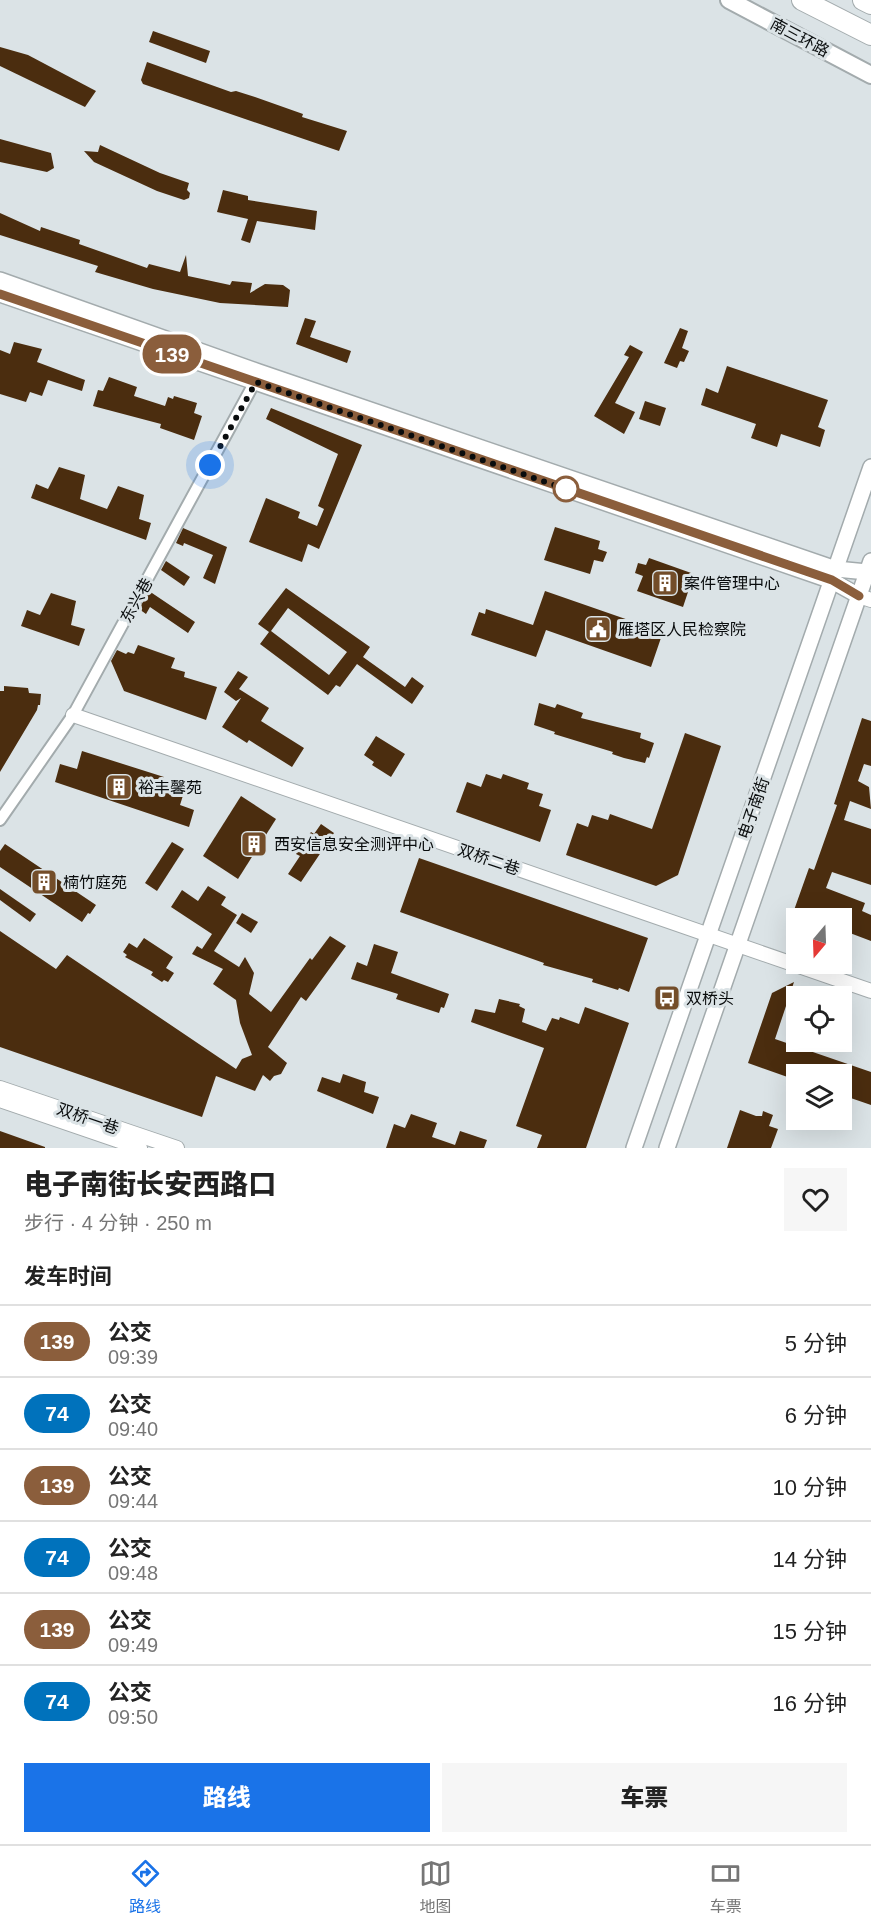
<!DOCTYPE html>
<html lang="zh">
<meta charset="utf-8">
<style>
body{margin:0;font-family:Arial,"Noto Sans SC",sans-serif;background:#f6f6f6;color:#222;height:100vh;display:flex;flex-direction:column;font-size:22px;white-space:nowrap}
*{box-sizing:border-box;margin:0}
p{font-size:20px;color:#767676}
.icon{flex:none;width:33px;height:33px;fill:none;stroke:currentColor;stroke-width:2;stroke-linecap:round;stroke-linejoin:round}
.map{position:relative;height:1148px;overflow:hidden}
.side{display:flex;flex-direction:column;background:#fff;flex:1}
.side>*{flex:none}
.badge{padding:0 12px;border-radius:20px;font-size:21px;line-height:39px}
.needle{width:39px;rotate:199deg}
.buttons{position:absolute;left:786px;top:908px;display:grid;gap:12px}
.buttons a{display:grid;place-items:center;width:66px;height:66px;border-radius:0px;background:#fff;box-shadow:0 6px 24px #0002;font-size:30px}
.you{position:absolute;width:30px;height:30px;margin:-15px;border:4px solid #fff;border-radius:50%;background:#1a73e8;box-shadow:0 0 0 9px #1a73e833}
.map>.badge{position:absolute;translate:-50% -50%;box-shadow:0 0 0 3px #fff}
h2{padding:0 24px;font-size:22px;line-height:54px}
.round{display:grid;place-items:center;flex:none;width:63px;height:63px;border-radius:0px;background:#f6f6f6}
.overview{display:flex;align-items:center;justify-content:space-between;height:102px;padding:0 24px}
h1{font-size:28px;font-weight:800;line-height:45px}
.button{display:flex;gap:12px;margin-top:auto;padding:12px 24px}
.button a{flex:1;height:69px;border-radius:0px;background:#1a73e8;color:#fff;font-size:24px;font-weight:800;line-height:69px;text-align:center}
.button a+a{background:#f6f6f6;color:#222}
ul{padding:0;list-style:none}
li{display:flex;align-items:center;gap:18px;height:72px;padding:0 24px;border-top:2px solid #e0e0e0}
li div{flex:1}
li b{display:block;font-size:22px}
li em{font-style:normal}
li .badge{min-width:66px;font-weight:700;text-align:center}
.menu{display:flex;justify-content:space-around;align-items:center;height:84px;border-top:2px solid #e0e0e0;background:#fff;font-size:16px;color:#767676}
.menu a{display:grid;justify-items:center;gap:3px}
.menu .current{color:#1a73e8}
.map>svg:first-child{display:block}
.building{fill:#4b2d0f;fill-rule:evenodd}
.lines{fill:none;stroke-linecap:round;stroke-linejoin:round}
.minor-casing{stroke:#a3abad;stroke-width:14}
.tertiary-casing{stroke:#a3abad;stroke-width:16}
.secondary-casing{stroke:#a3abad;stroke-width:18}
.trunk-casing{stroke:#a3abad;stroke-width:20}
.motorway-casing{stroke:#a3abad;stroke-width:22}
.minor{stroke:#fff;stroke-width:10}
.tertiary{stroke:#fff;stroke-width:14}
.secondary{stroke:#fff;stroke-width:15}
.trunk{stroke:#fff;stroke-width:16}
.motorway{stroke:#fff;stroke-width:20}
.line-casing{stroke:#fff;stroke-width:14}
.line{stroke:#8b5e3c;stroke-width:9}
.walk{stroke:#090c0d;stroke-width:6;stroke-dasharray:0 10.8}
.stop-dot{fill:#fff;stroke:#8b5e3c;stroke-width:3}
.labels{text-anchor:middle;stroke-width:6;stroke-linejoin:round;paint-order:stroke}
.street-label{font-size:16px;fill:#090c0d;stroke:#dbe3e6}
.poi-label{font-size:16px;fill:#090c0d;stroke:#dbe3e6;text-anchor:start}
</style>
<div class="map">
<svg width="871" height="1148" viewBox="0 0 871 1148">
<rect width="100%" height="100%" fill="#dbe3e6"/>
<g class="building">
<polygon points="153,31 210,51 206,63 149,42"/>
<polygon points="0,47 28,55 96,91 85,107 0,66"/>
<polygon points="147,62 231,92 236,91 255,97 303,114 302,117 347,131 339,151 143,84 141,80"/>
<polygon points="0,139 51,153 54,168 47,172 0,162"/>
<polygon points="100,145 160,173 189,183 187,190 190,193 189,198 184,200 157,191 94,162 84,151 98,152"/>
<polygon points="223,190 248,196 248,200 317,211 315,230 257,221 250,243 241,240 248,219 217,212"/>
<polygon points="0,213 40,231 41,227 80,240 79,244 147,268 149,264 180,272 186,255 188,276 230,285 232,281 252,283 250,293 265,284 283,285 290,290 288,307 220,303 153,289 95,272 98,266 0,235"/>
<polygon points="305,318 316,321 310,337 351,351 347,363 296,344"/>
<polygon points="680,328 688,331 682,348 689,351 684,362 680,361 677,368 664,363"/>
<polygon points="14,342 42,349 37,362 85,380 82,391 48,380 42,396 30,392 26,402 0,394 0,350 10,354"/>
<polygon points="630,345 643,352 615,403 635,412 624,434 594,416 629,357 624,355"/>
<polygon points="727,366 828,400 818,427 825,430 820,447 781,434 777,447 751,438 756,424 701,405 706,388 718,393"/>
<polygon points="109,377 137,387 134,396 165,406 168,397 173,399 174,396 197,403 194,413 202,416 194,440 160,428 161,424 93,406 98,390 103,391"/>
<polygon points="645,401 666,408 660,426 639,419"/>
<polygon points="271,408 362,445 319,549 308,544 302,562 249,542 266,498 300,512 298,518 317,526 324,509 318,506 338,454 266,419"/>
<polygon points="59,467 85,475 80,499 107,509 118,486 144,495 139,519 151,523 146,540 31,498 36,484 48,489"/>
<polygon points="555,527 600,541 598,549 607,552 603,562 594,560 590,574 544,560"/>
<polygon points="183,528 227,547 215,584 203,578 213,555 184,543 183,546 176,543"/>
<polygon points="649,558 694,574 683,607 637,591 643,576 635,573 638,563 646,565"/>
<polygon points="166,561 190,577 184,586 161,570"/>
<path d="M286 588 370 647 363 657 405 687 412 677 424 686 412 704 357 664 340 687 336 685 328 695 260 644 269 632 258 624ZM288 608 347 652 329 675 271 631Z"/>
<polygon points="149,591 195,622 188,633 150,607 146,614 139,609"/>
<polygon points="545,591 663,632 651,667 546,630 536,657 471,635 479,612 485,614 486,609 533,625"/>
<polygon points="51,593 76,601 71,625 85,629 79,646 21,626 27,610 40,615"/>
<polygon points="138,645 175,658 171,668 185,672 184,677 217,687 206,720 124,691 111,661 117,650 126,654 128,652 134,654"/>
<polygon points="238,671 248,677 239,689 269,708 261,721 304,748 292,767 249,740 247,743 222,727 241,698 236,701 224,692"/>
<polygon points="4,686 28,688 29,693 41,694 40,705 38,705 37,710 0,772 0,691 4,691"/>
<polygon points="539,703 555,708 557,704 583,713 581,718 641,733 640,738 654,743 649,758 647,757 645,763 624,758 612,754 613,752 554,734 555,732 534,725"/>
<polygon points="862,718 871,721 871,766 864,764 858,781 869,787 871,809 850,801 844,820 871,829 871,885 832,872 826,888 865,903 862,911 871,915 871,941 842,930 842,918 808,918 793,913 809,868 814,870 837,805 834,804"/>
<polygon points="685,733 721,746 678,875 656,886 566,855 577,823 588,827 592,815 608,820 610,814 652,829"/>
<polygon points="376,736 405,754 391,777 372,765 374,762 364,755"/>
<polygon points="82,751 164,777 163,779 186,786 180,805 194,810 189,827 55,782 60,764 77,769"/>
<polygon points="486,774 501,779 503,774 529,783 527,789 543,794 539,806 551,810 540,842 456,812 467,782 481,787"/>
<polygon points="241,796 276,819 238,879 203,856"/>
<polygon points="321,824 334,833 301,882 288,874 300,856 296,854 311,832 314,834"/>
<polygon points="172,842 184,849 157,891 145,883"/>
<polygon points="5,844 96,905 90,914 88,913 82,922 0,867 0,851"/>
<polygon points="419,858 648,938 629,992 619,988 618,990 592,982 593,979 543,965 544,963 400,912"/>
<polygon points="208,886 226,897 221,905 237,915 214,951 239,967 245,957 254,973 249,994 271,1012 310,958 312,960 330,936 346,946 306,1001 301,997 268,1047 287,1063 281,1074 274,1076 270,1081 263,1075 255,1091 216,1076 202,1117 0,1047 0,931 56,969 67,955 236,1069 242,1059 252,1055 240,1023 236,1000 213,984 223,969 192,954 197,946 202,949 212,934 171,907 182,890 198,901"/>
<polygon points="0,889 36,914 30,922 0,900"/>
<polygon points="242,913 258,922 251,933 236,923"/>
<polygon points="144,938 173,957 166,968 174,973 168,982 164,980 162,982 151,975 153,972 125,957 127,955 123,952 129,943 137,948"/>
<polygon points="374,944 398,952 391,973 449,994 444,1008 441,1007 439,1013 396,999 398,994 351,979 357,962 367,966"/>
<polygon points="794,982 775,1039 871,1072 871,1105 842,1095 842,1074 796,1074 796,1080 748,1063 772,993"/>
<polygon points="499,999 520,1004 519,1006 525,1009 522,1022 546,1031 552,1018 559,1020 560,1017 579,1024 585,1007 629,1023 586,1148 537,1148 542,1135 516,1126 544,1048 471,1022 475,1009 495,1013"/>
<polygon points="343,1074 366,1082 364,1092 379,1097 373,1114 317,1091 322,1077 340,1083"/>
<polygon points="740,1110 756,1116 762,1116 763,1111 773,1115 769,1126 778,1129 771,1148 727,1148"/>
<polygon points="411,1114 437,1123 432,1137 455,1145 460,1131 487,1140 484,1148 386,1148 394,1124 405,1128"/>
<polygon points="0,1131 45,1147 45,1148 0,1148"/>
</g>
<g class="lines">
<defs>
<polyline id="minor" points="0,820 73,715 257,378"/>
<g id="tertiary">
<polyline points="859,596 871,600"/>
<polyline points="73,715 871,991"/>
<polyline points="0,1088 177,1148"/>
<polyline points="0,1100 140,1148"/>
</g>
<g id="secondary">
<polyline points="0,280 259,372 836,569 867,572"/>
<polyline points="0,294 832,581 859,596"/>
<polyline points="634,1148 871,467"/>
<polyline points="667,1148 871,561"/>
</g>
<polyline id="trunk" points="729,0 871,75"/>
<g id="motorway">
<polyline points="802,0 871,35"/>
<polyline points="863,0 871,4"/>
</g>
</defs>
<use href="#minor" class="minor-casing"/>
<use href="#tertiary" class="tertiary-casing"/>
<use href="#secondary" class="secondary-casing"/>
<use href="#trunk" class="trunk-casing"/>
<use href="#motorway" class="motorway-casing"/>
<use href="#minor" class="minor"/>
<use href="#tertiary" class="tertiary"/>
<use href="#secondary" class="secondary"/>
<use href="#trunk" class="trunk"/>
<use href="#motorway" class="motorway"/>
</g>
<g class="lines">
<defs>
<polyline id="line" points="0,294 832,580 859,596"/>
</defs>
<use href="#line" class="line-casing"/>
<use href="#line" class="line"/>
<polyline class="walk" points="210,465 256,382 566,489"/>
</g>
<defs>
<symbol id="building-square" viewBox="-11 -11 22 22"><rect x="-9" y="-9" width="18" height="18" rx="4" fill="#734d29" stroke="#dbe3e6"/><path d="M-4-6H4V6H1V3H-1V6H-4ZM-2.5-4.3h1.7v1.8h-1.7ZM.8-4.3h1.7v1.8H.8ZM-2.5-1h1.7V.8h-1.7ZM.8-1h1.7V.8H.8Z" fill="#fff"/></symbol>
<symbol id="civic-square" viewBox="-11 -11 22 22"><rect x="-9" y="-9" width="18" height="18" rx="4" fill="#734d29" stroke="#dbe3e6"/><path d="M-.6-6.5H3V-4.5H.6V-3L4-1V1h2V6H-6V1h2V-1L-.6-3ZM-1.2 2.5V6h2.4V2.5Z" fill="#fff"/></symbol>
<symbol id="bus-square" viewBox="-11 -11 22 22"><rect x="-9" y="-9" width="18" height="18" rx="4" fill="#734d29" stroke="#dbe3e6"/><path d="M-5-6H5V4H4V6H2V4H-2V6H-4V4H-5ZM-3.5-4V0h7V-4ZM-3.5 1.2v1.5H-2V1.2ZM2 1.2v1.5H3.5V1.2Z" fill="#fff"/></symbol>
</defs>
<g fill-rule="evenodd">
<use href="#building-square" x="650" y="568" width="30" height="30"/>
<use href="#civic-square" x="583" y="614" width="30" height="30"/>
<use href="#building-square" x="104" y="772" width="30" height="30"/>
<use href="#building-square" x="239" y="829" width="30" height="30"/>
<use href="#building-square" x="29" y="867" width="30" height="30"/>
<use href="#bus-square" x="652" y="983" width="30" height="30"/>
</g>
<circle class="stop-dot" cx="566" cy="489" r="12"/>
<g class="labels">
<g class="street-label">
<text transform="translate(800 37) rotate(28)" y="6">南三环路</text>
<text transform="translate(136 600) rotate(-61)" y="6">东兴巷</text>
<text transform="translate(753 808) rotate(-71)" y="6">电子南街</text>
<text transform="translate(489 859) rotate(19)" y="6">双桥二巷</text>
<text transform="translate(88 1118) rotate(19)" y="6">双桥一巷</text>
</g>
<g class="poi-label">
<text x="684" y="589">案件管理中心</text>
<text x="618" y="635">雁塔区人民检察院</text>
<text x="138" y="793">裕丰馨苑</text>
<text x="274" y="850">西安信息安全测评中心</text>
<text x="63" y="888">楠竹庭苑</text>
<text x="686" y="1004">双桥头</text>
</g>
</g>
</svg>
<div class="buttons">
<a><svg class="needle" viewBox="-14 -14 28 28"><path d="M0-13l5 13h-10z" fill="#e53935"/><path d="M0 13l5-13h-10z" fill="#767676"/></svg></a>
<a><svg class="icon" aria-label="locate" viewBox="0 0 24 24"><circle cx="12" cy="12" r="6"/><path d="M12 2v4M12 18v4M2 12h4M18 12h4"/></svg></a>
<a><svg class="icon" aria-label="layers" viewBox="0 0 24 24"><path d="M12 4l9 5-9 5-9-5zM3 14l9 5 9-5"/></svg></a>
</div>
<div class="you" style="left:210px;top:465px"></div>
<b class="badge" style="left:172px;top:354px;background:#8b5e3c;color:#fff">139</b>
</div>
<section class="side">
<div class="overview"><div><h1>电子南街长安西路口</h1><p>步行 · 4 分钟 · 250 m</p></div><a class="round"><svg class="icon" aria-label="heart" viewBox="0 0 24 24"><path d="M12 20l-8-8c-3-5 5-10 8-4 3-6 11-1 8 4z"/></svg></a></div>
<h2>发车时间</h2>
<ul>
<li><span class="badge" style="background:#8b5e3c;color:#fff">139</span><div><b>公交</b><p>09:39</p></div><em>5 分钟</em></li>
<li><span class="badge" style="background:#0072bc;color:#fff">74</span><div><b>公交</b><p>09:40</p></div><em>6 分钟</em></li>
<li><span class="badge" style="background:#8b5e3c;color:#fff">139</span><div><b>公交</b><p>09:44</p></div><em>10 分钟</em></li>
<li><span class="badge" style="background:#0072bc;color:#fff">74</span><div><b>公交</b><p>09:48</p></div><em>14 分钟</em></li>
<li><span class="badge" style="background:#8b5e3c;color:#fff">139</span><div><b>公交</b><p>09:49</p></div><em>15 分钟</em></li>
<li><span class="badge" style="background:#0072bc;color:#fff">74</span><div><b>公交</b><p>09:50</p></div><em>16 分钟</em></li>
</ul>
<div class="button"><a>路线</a><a>车票</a></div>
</section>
<nav class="menu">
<a class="current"><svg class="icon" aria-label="directions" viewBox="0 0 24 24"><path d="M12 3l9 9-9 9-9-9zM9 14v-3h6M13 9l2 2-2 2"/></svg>路线</a>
<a><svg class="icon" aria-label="map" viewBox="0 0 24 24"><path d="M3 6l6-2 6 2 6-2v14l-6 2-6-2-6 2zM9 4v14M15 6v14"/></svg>地图</a>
<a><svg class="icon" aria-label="tickets" viewBox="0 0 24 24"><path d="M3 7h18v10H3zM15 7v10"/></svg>车票</a>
</nav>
